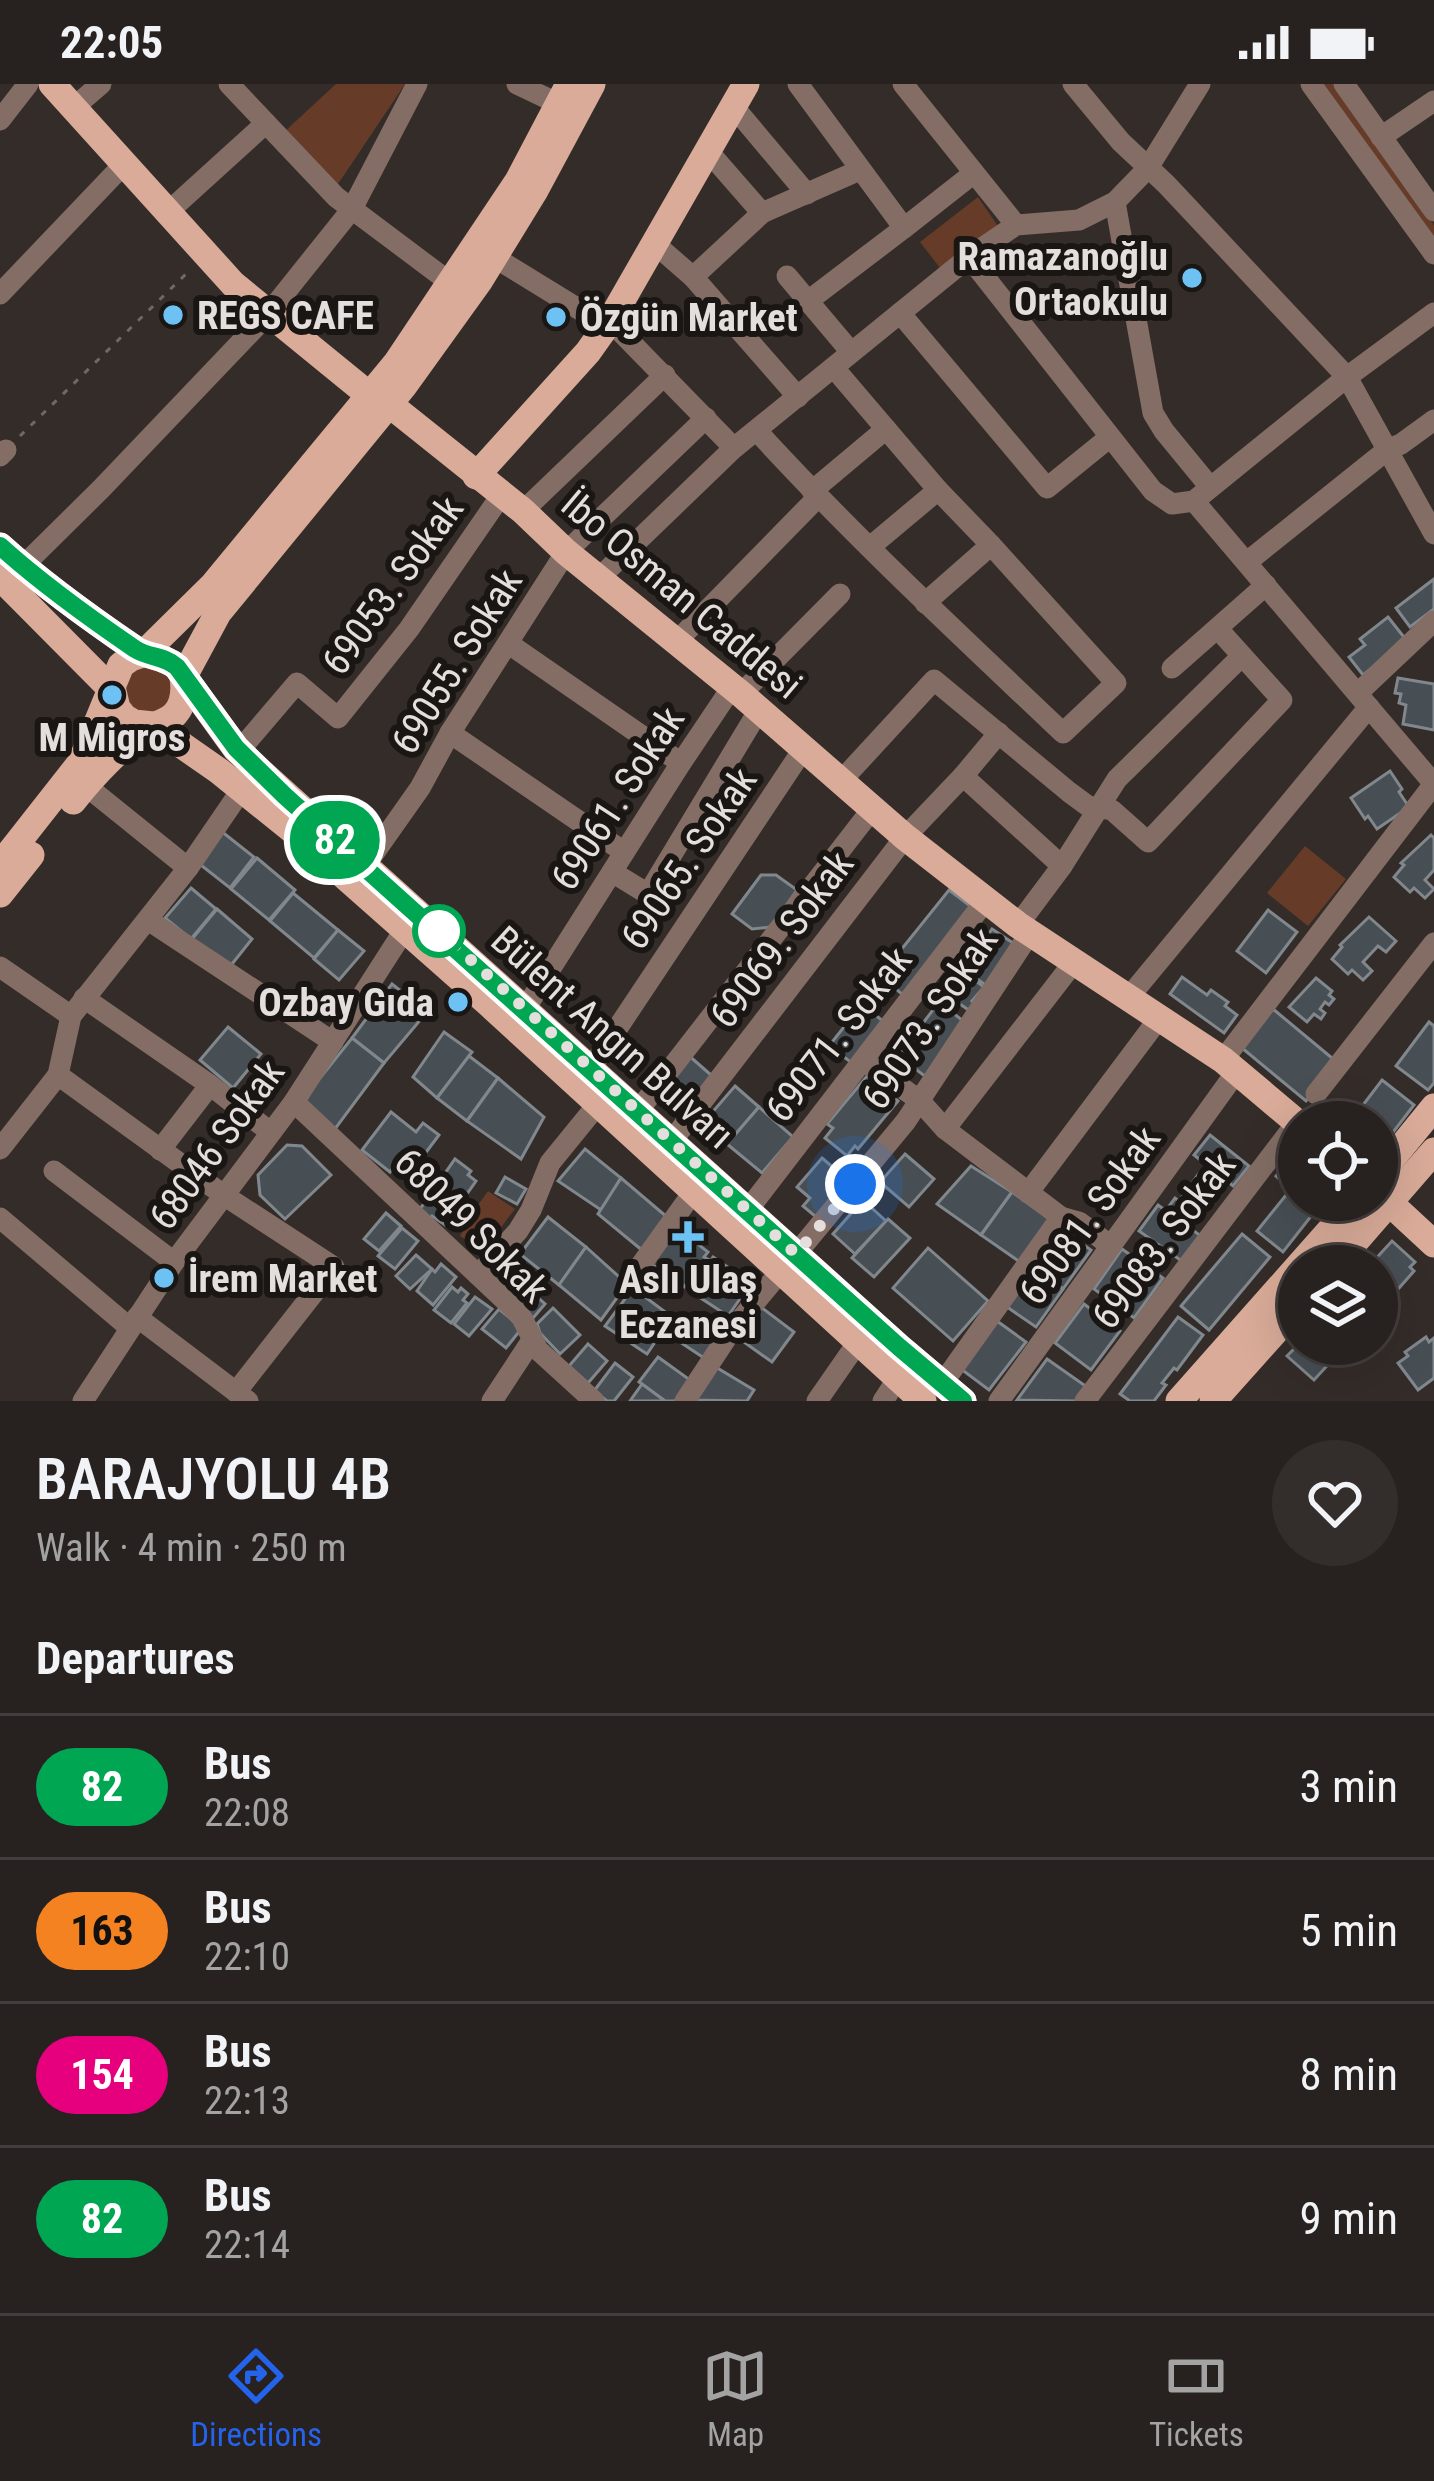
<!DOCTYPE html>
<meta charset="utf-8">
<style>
body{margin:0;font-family:"Roboto Condensed",sans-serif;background:#332e2c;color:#f1f3f6;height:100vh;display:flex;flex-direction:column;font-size:45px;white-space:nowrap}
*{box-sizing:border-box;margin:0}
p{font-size:39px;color:#a4a3a4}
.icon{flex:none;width:66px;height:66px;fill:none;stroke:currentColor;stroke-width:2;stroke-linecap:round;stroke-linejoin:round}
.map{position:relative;height:1317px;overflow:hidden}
.side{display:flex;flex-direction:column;background:#27211f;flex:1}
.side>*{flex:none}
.badge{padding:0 24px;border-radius:39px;font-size:42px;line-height:78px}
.buttons{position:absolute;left:1278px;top:1017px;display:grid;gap:24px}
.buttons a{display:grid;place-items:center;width:120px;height:120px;border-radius:50%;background:#27211f;box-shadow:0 12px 48px #0002,0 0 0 3px #433e3d;font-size:60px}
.you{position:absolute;width:60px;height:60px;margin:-30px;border:9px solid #fff;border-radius:50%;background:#1a73e8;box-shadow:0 0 0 18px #1a73e833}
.map>.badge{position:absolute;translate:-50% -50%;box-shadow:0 0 0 6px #fff}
h2{padding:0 36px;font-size:45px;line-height:108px}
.round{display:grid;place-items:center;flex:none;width:126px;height:126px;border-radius:63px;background:#332e2c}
.summary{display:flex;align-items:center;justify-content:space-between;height:204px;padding:0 36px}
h1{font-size:57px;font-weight:600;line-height:90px}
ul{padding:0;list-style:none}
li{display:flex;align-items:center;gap:36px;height:144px;padding:0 36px;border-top:3px solid #433e3d}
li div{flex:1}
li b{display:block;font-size:45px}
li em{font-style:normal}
li .badge{min-width:132px;font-weight:700;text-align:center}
.status{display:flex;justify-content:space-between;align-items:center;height:84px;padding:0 60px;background:#27211f;direction:ltr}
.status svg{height:33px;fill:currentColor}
.menu{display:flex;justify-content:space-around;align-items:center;height:168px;border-top:3px solid #433e3d;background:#27211f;font-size:33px;color:#a4a3a4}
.menu a{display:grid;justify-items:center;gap:6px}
.menu .active{color:#2563eb}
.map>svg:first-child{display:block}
.green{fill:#663b28}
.building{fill:#484f54;stroke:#80888d;stroke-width:3}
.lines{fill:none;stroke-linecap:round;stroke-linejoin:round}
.path{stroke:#6f6866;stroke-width:3;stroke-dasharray:6 9;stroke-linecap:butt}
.minor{stroke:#836d64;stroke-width:21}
.major{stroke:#d9ab98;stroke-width:27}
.line-casing{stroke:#fff;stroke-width:27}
.line{stroke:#00a651;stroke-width:18}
.walk{stroke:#e4dfdd;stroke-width:12;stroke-dasharray:0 21.6}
.poi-dot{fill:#6dc2f3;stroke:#191614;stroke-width:4.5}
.stop-dot{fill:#fff;stroke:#00a651;stroke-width:6}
.labels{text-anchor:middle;stroke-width:12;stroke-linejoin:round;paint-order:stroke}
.poi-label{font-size:39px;font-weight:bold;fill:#e4dfdd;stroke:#191614;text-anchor:start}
.street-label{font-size:39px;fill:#e4dfdd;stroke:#191614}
</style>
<div class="status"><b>22:05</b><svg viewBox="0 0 49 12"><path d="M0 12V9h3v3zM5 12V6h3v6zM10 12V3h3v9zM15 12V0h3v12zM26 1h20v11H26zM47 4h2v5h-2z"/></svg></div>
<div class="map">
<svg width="1434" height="1317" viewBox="0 0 1434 1317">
<rect width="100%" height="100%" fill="#342c29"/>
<g class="green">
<polygon points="336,0 405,0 336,103 283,49"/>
<polygon points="1324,0 1335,0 1348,18 1434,141 1434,154"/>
<polygon points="978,113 1002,148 944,189 920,158"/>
<circle cx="148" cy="606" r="23"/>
<polygon points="1305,762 1346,795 1308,842 1267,809"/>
<polygon points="488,1107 515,1125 483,1167 460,1152 463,1147 461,1145"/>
</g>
<g class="building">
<polygon points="1434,495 1434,525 1410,543 1396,524"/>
<polygon points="1388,533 1407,557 1363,591 1349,573 1365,561 1360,555"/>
<polygon points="1398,594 1434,600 1434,646 1403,640 1406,621 1399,619 1401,610 1395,609"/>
<polygon points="1390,687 1402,705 1399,708 1409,723 1377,745 1368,732 1365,735 1351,714"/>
<polygon points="221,747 254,773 230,804 197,778"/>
<polygon points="1431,751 1434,754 1434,786 1425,796 1434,805 1425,814 1414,804 1410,808 1394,793 1404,781 1401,779"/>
<polygon points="257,774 295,806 269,836 231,805"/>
<polygon points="761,791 776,791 797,806 771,843 752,845 732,830"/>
<polygon points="191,804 216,825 191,855 165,834"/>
<polygon points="949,806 973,824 903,911 880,892"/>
<polygon points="293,809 338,846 314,874 270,837"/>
<polygon points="217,825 252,855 228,885 192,855"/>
<polygon points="1268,826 1297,848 1266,889 1237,867"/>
<polygon points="1369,833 1396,857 1386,868 1378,862 1363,878 1372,887 1363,896 1352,886 1348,890 1332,875 1342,863 1340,861"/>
<polygon points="992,845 1016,861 987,902 964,886"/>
<polygon points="338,846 364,867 339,896 314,875"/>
<polygon points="958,884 984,903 972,917 976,920 970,927 941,907"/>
<polygon points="1182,893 1207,911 1211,906 1228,918 1225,922 1237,931 1224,949 1170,910"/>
<polygon points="1316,894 1332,907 1329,911 1334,915 1329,921 1325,918 1320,925 1325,929 1321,935 1314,930 1307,938 1289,923"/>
<polygon points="392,900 427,928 384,979 352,954"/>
<polygon points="939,918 967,940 926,993 898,972"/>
<polygon points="862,920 884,938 852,979 829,962"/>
<polygon points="1273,925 1338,979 1306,1017 1242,964"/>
<polygon points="1429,938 1434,942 1434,999 1428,1006 1396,982"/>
<polygon points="228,943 261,970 233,1004 200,976"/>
<polygon points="444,948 472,968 437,1014 413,993"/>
<polygon points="352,954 384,979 335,1045 300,1019"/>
<polygon points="687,970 719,998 687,1034 664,1014 672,1005 663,998"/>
<polygon points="469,972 498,994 467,1037 437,1014"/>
<polygon points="867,992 898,1017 858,1065 855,1062 847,1072 825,1054 833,1044 827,1040"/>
<polygon points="498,994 544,1033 521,1075 467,1037"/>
<polygon points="1382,996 1414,1021 1381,1064 1377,1061 1377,1038 1350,1038"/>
<polygon points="735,1002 759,1023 727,1060 703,1039"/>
<polygon points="759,1023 793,1053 762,1089 727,1060"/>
<polygon points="391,1028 416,1048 423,1039 439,1051 415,1083 402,1072 390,1088 362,1066"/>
<polygon points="1210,1051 1249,1082 1233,1102 1194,1071"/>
<polygon points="287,1061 302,1062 331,1091 285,1135 260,1111 258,1091"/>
<polygon points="585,1065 621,1094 601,1126 558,1097"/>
<polygon points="905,1070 934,1095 909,1123 880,1098"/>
<polygon points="822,1074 848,1096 816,1133 803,1122 810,1114 797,1103"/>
<polygon points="455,1075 471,1087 468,1091 476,1097 445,1141 432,1132 429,1136 418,1128"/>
<polygon points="1299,1081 1299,1112 1276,1092 1283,1084 1290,1090"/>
<polygon points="971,1082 1012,1108 981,1151 937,1120"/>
<polygon points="1200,1088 1219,1103 1191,1142 1167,1125 1175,1114 1179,1117"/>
<polygon points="505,1093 526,1105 517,1120 496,1109"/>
<polygon points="621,1094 667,1133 643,1167 598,1130"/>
<polygon points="1012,1108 1050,1135 1020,1178 981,1151"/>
<polygon points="1286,1111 1312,1131 1283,1168 1257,1147"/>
<polygon points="863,1116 886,1137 855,1170 833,1150"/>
<polygon points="1158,1121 1201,1152 1183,1178 1139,1147"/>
<polygon points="386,1129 401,1142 379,1167 364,1155"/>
<polygon points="548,1133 586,1163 559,1201 520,1170"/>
<polygon points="888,1135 910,1154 874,1193 852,1174"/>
<polygon points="676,1143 708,1168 704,1173 711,1177 693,1204 686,1200 684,1203 651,1180"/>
<polygon points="402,1144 418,1157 395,1185 378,1172"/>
<polygon points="1063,1146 1091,1166 1063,1205 1035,1184"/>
<polygon points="1242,1150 1270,1173 1209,1246 1181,1222"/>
<polygon points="1392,1157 1415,1178 1410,1183 1414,1187 1385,1220 1382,1218 1377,1223 1377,1182 1369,1182"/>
<polygon points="586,1163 627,1200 601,1236 559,1201"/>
<polygon points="928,1164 988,1217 953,1257 893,1204"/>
<polygon points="1122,1165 1163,1194 1134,1234 1094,1205"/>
<polygon points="416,1171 432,1185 410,1205 396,1192"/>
<polygon points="713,1173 751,1199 728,1232 690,1207"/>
<polygon points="514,1177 530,1193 510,1213 489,1192 504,1178 508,1183"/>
<polygon points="441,1180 456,1193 433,1221 417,1207 432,1185 435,1188"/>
<polygon points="1035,1184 1063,1205 1036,1243 1007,1223"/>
<polygon points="452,1203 458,1208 461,1204 468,1210 463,1216 467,1219 451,1239 434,1226"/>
<polygon points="526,1203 545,1220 533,1234 514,1217"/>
<polygon points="633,1204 672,1233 647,1270 605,1242"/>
<polygon points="475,1213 492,1225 469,1252 454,1240"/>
<polygon points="757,1220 794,1248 772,1278 734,1251"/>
<polygon points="1084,1220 1120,1247 1091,1286 1055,1259"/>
<polygon points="553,1224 580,1251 560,1270 540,1249 537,1240"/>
<polygon points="499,1225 522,1244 506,1264 482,1245"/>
<polygon points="1178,1233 1203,1251 1177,1286 1174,1284 1162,1299 1166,1301 1154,1317 1130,1317 1120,1310"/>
<polygon points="688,1234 721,1255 707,1276 674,1254"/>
<polygon points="997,1237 1026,1258 989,1306 961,1285"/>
<polygon points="1426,1253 1429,1258 1434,1254 1434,1294 1418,1306 1398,1279 1408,1272 1405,1268"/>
<polygon points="588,1260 607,1277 588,1299 569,1282"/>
<polygon points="1299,1260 1347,1260 1314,1296 1287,1272"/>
<polygon points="658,1273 690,1296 675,1317 665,1317 639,1298"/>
<polygon points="1047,1275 1087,1303 1077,1317 1017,1316"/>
<polygon points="615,1279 633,1293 614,1317 607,1317 594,1307"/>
<polygon points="714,1282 754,1306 747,1317 692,1316"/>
<polygon points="642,1300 665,1317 630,1317"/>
</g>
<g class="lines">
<polyline class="path" points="20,352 189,187"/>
<g class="minor">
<polyline points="229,0 336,113 452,200"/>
<polyline points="517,0 559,20"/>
<polyline points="798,0 904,144 974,89"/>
<polyline points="903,0 1016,141"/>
<polyline points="1073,0 1121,58 1166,100 1347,293 1434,450"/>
<polyline points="1311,0 1434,170"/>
<polyline points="1344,0 1434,127"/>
<polyline points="733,22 807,110"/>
<polyline points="73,24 101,0"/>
<polyline points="0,36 28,0"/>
<polyline points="1381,53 1434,17"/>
<polyline points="707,66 762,129"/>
<polyline points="1115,118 1153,329 1164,347 1210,403"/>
<polyline points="168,128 266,39"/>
<polyline points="655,160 693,193 798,313"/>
<polyline points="494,173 590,232 610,237 734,364"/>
<polyline points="969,173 1153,407 1172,420 1194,417 1347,293 1434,229"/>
<polyline points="787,192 808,217"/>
<polyline points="693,193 762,129 860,86"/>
<polyline points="0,210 124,80"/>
<polyline points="900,229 1047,404 1110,353"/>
<polyline points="851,268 808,217 904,144"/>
<path d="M757 347C854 453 959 550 1063 649L1116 599 991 461 938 406 834 284"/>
<polyline points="0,372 6,366"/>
<polyline points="812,407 886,345"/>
<polyline points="1194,417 1434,700"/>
<polyline points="523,427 665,291"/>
<polyline points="870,463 938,406"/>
<polyline points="1247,478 1387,366 1401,360 1434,336"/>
<polyline points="23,482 101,405 268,230 352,125 417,0"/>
<polyline points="598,495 734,364 969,173 1016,141 1079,136 1115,118 1148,84 1200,0"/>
<polyline points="925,519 991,461"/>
<polyline points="675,559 818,413"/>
<polyline points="509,560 681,679"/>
<polyline points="1172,584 1266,501"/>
<polyline points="1358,609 1434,537"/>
<polyline points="741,610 840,510"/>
<polyline points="450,649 624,768"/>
<polyline points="239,667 297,599 338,634 409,545 502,410"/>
<polyline points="963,692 1062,782"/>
<polyline points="841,697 934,596 1069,708 1088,722 1112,726 1148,758 1282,616 1218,545"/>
<polyline points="85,701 188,784"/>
<polyline points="365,782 420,704 450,649 566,468 706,334"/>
<polyline points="612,788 648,810 759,626"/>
<polyline points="148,836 333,958"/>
<polyline points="1018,841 1062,782 1117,695 1242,572"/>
<polyline points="0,883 71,932"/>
<polyline points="1129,913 1369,623"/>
<polyline points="84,914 210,1001 269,1047"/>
<polyline points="525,925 681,679 732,603"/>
<polyline points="1223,976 1434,700"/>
<polyline points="864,977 919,1016 945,1045 1061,1133 942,1300"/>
<polyline points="591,984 804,664"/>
<polyline points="58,991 225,1112 334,1183 236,1308"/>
<polyline points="1316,1010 1434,859"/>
<polyline points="294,1018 510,1221 522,1234 538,1266 594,1317"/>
<polyline points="638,1027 873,724"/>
<polyline points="945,1045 1074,878"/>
<polyline points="671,1058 905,753 963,692 999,649"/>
<polyline points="0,1065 58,991 71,932 188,784 242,705"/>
<polyline points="160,1066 210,1001"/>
<polyline points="54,1087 174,1178"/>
<polyline points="1028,1109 1160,933"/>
<polyline points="747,1127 986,816"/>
<polyline points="1061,1133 1079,1138 1111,1162"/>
<polyline points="0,1134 130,1244"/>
<polyline points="796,1170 906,1037 1030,849"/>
<polyline points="478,1191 518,1147 531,1126 550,1079 598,1020"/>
<polyline points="633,1192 694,1107"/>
<polyline points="137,1233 248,1317"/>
<polyline points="83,1317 174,1178 294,1018 405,845"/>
<polyline points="492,1317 532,1256"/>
<polyline points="685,1317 731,1247 781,1187"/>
<polyline points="817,1317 858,1258"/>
<polyline points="883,1317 898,1294"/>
<polyline points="999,1317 1237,987"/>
<polyline points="1085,1317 1297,1038"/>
</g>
<g class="major">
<polyline points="52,0 233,200 363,306 374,308 523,427 566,468 741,610 905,753 1018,841 1223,976 1299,1040"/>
<polyline points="476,392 588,268 610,237 746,0"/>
<path d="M0 462C42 500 88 533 135 565 149 574 163 571 177 583L236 665 263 690 899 1263 963 1317"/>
<polyline points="0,493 113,607 117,624 124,633 134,639 153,641 219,687 291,745 489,920 923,1317"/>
<polyline points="183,594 218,529 403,303 480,196 534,108 592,0"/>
<path d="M73 717C92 693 123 659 150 644 158 639 168 638 175 630 184 620 185 607 183 594"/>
<polyline points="0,781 81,678 121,581 131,574 143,570 213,501 397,278 518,97 569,0"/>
<polyline points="0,810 31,771"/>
<polyline points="1377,1093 1434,1023"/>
<polyline points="1380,1110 1434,1160"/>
<polyline points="1334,1182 1434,1067"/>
<polyline points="1179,1317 1357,1116"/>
<polyline points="1213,1317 1299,1221"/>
</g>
</g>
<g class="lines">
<defs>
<path id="line" d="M0 462C42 500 88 533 135 565 149 574 163 571 177 583L236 664 285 712 899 1263 963 1317"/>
</defs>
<use href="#line" class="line-casing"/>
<use href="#line" class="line"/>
<polyline class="walk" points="439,847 796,1170 855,1100"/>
</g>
<g class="poi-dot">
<circle cx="1192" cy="194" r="12"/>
<circle cx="173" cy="231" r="12"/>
<circle cx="556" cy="233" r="12"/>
<circle cx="112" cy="611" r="12"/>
<circle cx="458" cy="918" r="12"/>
<path d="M682 1135h12v12h12v12h-12v12h-12v-12h-12v-12h12z"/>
<circle cx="164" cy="1194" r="12"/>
</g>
<circle class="stop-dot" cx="439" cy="847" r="24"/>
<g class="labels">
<g class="poi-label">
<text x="1168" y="186" text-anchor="end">Ramazanoğlu<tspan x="1168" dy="45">Ortaokulu</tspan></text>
<text x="197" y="245">REGS CAFE</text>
<text x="580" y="247">Özgün Market</text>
<text x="112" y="667" text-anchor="middle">M Migros</text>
<text x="434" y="932" text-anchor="end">Ozbay Gıda</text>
<text x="188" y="1208">İrem Market</text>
<text x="688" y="1209" text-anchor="middle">Aslı Ulaş<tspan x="688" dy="45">Eczanesi</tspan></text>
</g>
<g class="street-label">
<text transform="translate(392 501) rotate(-54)" y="14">69053. Sokak</text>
<text transform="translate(682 510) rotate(40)" y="14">İbo Osman Caddesi</text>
<text transform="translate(456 577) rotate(-58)" y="14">69055. Sokak</text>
<text transform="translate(617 714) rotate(-57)" y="14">69061. Sokak</text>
<text transform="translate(688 774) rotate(-56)" y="14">69065. Sokak</text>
<text transform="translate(781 855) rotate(-53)" y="14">69069. Sokak</text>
<text transform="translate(929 934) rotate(-56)" y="14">69073. Sokak</text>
<text transform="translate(838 950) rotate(-52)" y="14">69071. Sokak</text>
<text transform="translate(613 953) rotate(42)" y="14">Bülent Angın Bulvarı</text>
<text transform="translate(216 1060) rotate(-54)" y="14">68046 Sokak</text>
<text transform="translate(1089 1131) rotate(-54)" y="14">69081. Sokak</text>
<text transform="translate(472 1141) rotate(45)" y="14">68049 Sokak</text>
<text transform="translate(1163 1156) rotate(-53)" y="14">69083. Sokak</text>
</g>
</g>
</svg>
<div class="buttons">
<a><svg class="icon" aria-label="locate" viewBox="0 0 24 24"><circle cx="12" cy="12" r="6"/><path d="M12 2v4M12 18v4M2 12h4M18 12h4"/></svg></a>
<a><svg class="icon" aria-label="layers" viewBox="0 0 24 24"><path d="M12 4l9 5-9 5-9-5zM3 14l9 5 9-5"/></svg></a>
</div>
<div class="you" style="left:855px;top:1100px"></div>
<b class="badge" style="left:335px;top:756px;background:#00a651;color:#fff">82</b>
</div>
<section class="side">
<div class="summary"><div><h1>BARAJYOLU 4B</h1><p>Walk · 4 min · 250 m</p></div><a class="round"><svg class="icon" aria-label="heart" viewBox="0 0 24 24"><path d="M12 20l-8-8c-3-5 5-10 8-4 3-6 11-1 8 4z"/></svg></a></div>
<h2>Departures</h2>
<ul>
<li><span class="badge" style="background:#00a651;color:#fff">82</span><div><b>Bus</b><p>22:08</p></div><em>3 min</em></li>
<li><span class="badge" style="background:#f58220;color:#111">163</span><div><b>Bus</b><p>22:10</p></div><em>5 min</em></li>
<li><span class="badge" style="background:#e6007e;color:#fff">154</span><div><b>Bus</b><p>22:13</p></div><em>8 min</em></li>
<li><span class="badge" style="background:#00a651;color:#fff">82</span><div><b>Bus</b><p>22:14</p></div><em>9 min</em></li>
</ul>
</section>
<nav class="menu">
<a class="active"><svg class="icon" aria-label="directions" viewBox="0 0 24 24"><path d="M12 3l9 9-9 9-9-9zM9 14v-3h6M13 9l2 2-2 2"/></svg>Directions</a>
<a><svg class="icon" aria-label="map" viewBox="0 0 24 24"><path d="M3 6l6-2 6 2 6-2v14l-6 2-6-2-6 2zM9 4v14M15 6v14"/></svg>Map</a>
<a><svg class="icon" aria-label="tickets" viewBox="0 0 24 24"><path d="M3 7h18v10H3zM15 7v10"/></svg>Tickets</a>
</nav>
